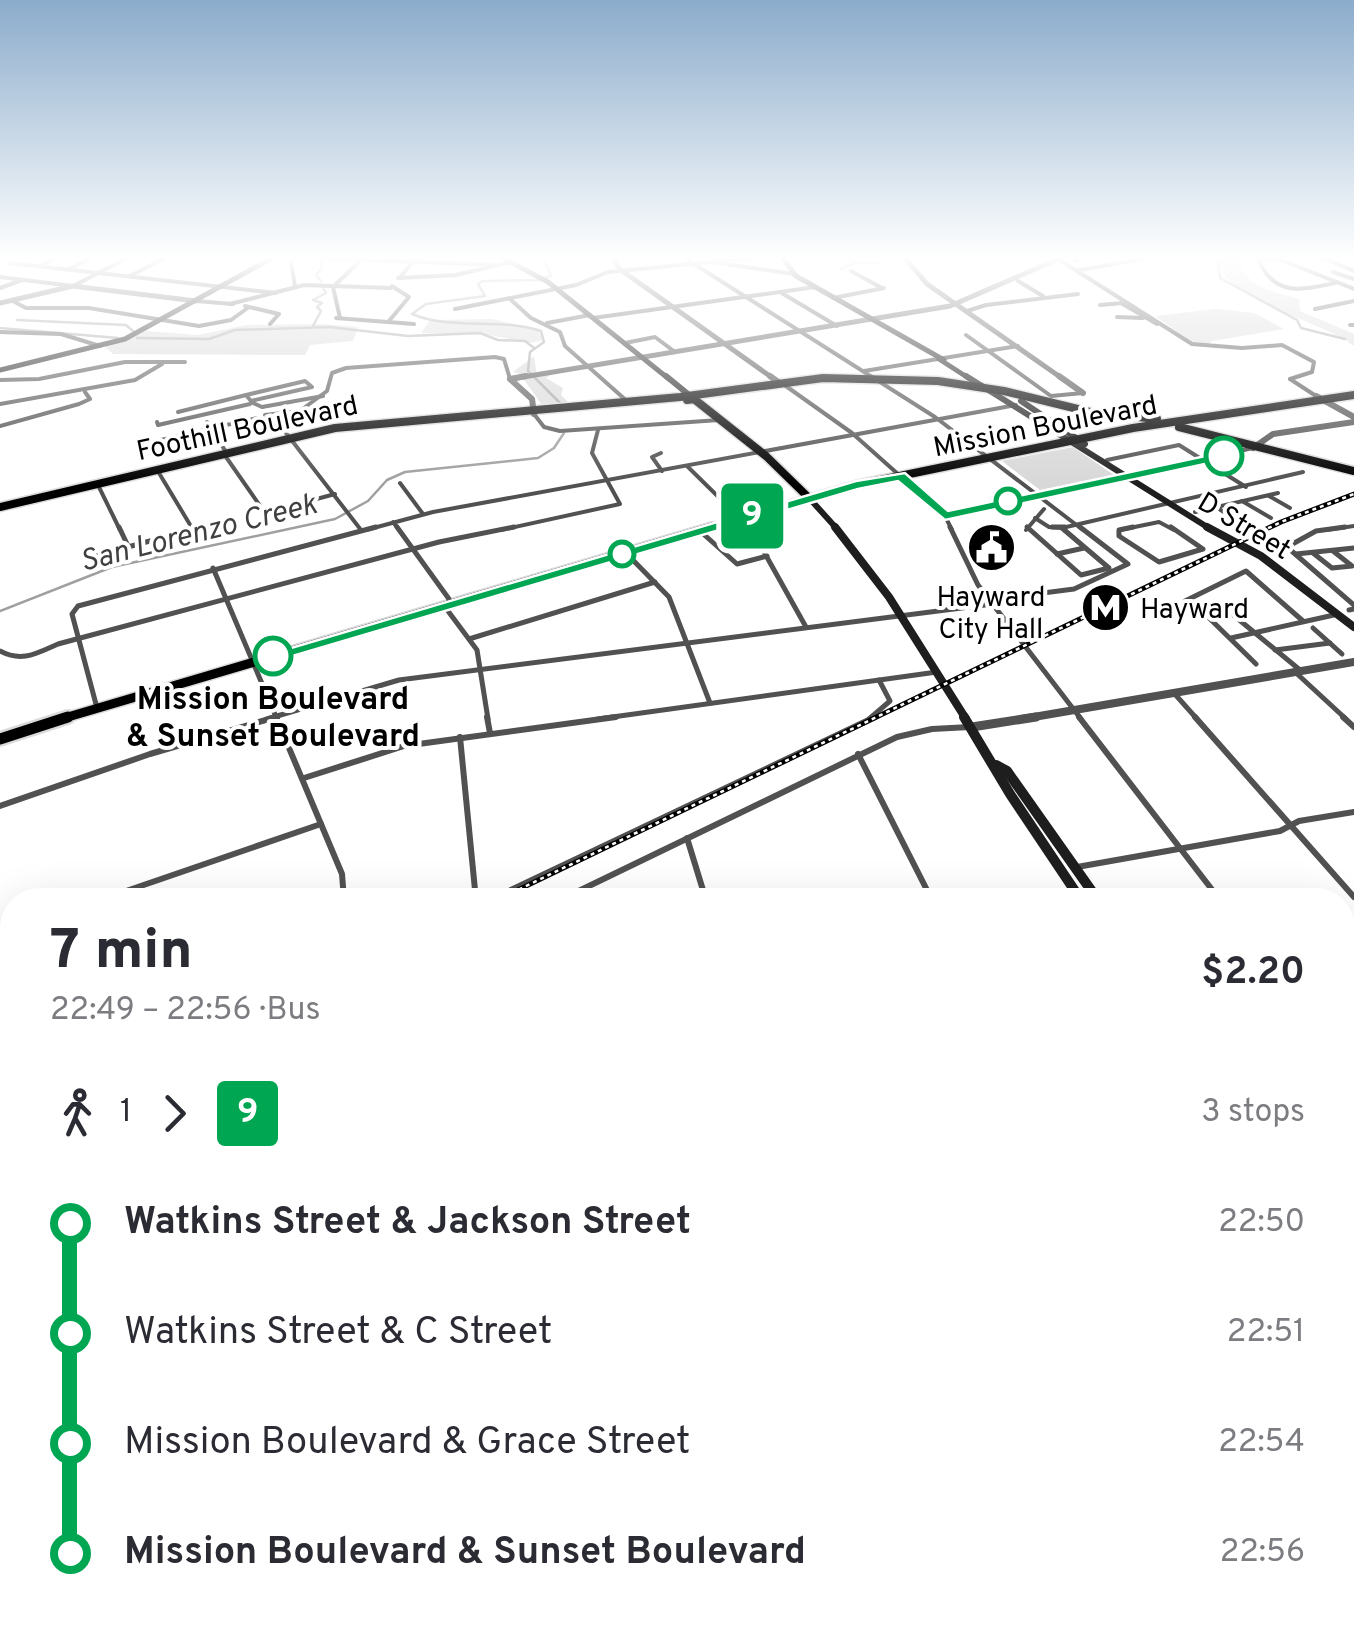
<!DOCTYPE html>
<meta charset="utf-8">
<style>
body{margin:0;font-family:Overpass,sans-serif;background:#f2f2f3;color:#2b2b33;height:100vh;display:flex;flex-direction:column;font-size:38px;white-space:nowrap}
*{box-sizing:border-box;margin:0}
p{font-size:32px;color:#7c7c81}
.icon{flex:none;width:55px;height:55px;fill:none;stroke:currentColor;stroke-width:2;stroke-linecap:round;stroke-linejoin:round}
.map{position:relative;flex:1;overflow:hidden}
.drawer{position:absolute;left:0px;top:888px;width:1355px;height:742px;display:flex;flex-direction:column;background:#fff;border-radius:40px 40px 0 0;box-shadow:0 10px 40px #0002}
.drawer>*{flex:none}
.badge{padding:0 20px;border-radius:8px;font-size:35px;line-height:65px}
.map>.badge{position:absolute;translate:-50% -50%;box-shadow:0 0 0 5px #fff}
.legs{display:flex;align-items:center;gap:15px;height:110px;padding:0 50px;font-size:32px}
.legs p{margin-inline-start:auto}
.headline{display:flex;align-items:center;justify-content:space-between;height:170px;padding:0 50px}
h1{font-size:55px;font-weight:800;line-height:75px}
ul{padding:0 50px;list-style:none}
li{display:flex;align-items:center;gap:35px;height:110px;font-size:38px}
li i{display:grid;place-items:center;width:15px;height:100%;margin:0 12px;background:currentColor}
li i::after{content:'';width:25px;height:25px;margin:-12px;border:8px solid;border-radius:50%;background:#fff}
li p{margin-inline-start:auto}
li:first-child i{background:linear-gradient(#0000 50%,currentColor 0)}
li:last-child i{background:linear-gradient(currentColor 50%,#0000 0)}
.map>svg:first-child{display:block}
.green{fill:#d8d8d8}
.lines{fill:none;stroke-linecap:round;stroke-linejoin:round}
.stream{stroke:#9f9f9f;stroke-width:2.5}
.primary-far3-casing{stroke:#dbdbdb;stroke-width:9}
.primary-far2-casing{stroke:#dbdbdb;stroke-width:11}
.primary-far1-casing{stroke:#dbdbdb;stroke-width:12}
.primary-casing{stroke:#dbdbdb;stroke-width:16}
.minor-far4{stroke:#515151;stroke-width:4}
.minor-far3{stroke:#515151;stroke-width:5}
.minor-far2{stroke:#515151;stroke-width:6}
.minor-far1{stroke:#515151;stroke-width:8}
.minor{stroke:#515151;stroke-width:10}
.tertiary-far3{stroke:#515151;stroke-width:5}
.tertiary-far2{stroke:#515151;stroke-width:6}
.tertiary-far1{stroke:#515151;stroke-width:8}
.tertiary{stroke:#515151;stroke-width:9}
.secondary-far4{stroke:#1e1e1e;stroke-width:5}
.secondary-far3{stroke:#1e1e1e;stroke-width:6}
.secondary-far2{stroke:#1e1e1e;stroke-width:8}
.secondary-far1{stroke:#1e1e1e;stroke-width:10}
.secondary{stroke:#1e1e1e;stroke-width:16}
.primary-far3{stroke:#000;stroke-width:6}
.primary-far2{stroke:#000;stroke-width:8}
.primary-far1{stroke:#000;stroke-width:9}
.primary{stroke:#000;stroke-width:11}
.rail-far1-casing{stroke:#000;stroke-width:5}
.rail-casing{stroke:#000;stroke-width:8}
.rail-far1{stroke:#fff;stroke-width:2.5;stroke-dasharray:4;stroke-linecap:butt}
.rail{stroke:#fff;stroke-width:4;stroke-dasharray:10;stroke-linecap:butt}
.line-1{fill:#00a651;stroke:#fff;stroke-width:2.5}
.stop-1-dot{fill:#fff;stroke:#00a651;stroke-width:5}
.labels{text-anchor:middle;stroke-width:8;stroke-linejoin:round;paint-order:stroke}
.far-street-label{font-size:28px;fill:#000;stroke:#fff}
.far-poi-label{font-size:28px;fill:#000;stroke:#fff}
.far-water-label{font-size:30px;font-style:italic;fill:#404040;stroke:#fff}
.stop-label{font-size:32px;font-weight:bold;fill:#000;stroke:#fff}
</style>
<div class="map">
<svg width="1354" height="1628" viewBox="0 0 1354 1628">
<rect width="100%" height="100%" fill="#fff"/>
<g class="green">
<path d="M1219 257H1238C1243 287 1274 292 1299 299L1300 311 1354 334V346C1323 320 1220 302 1219 257Z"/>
<polygon points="1216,309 1254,313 1284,329 1212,341 1207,346 1194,344 1155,316"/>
<polygon points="492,319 538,330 544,340 530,343 489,335 421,333 430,320"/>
<polygon points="321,324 358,327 353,341 310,345 305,355 113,354 105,347 147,331 197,335 247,325"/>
<polygon points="534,356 537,376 552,374 546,378 563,388 561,395 569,403 542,405 520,374 513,372"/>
<polygon points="1073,447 1114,475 1040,490 1002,461"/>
</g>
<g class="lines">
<g class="stream">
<path d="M534 257 544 260 551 276 538 280 483 281 478 284 485 296 426 304 412 314C452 331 499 317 541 331L544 342 530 352 528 371 561 404"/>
<polyline points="1222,257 1218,263 1220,278 1297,320 1301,328 1345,339"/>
<polyline points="321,261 322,268 316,275 321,281"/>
<polyline points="854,263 881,263"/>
<polyline points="841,269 854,263 847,257"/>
<polyline points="17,320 126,325 133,331"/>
<polyline points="313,326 321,311 317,307 322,303 313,300 326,293 323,288"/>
<polyline points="0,328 118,338"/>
<polyline points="137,338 209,339 235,330 329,327 408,336 480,333 498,340 525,341 534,348"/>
<polyline points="0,611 112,567 335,519 368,501 387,480 405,472 538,458 554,448 564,433"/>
</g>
<defs>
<polyline id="primary-far3" points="817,379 853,379"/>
<g id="primary-far2">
<polyline points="687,400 694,399 766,456 810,499"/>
<polyline points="1179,427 1354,471"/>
<polyline points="0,507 335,428 680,397 823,378 938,381 1004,391 1090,412 1157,419"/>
<polyline points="703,530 856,485 1133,428 1354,395"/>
</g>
<polyline id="primary-far1" points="61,719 712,527"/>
<polyline id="primary" points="0,739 68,717"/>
</defs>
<use href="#primary-far3" class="primary-far3-casing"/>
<use href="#primary-far2" class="primary-far2-casing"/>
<use href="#primary-far1" class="primary-far1-casing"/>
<use href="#primary" class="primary-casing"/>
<g class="minor-far4">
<polyline points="294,257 291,262 295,286"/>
<polyline points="296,257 499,265"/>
<polyline points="683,257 935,417 1083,530"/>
<path d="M1277 257 1259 261C1275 297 1302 290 1335 283"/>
<polyline points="1321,257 1354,271"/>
<polyline points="1276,258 1354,289"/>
<polyline points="1058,259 1192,344 1242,348 1282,345 1314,362 1312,372 1290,379"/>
<polyline points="1075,261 1083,257"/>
<polyline points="712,262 794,274"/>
<polyline points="10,263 276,293"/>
<polyline points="40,266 57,257"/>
<polyline points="69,269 93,257"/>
<polyline points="1079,270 1154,257"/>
<polyline points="851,271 882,288"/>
<polyline points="1333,272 1354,279"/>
<polyline points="130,276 166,257"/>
<polyline points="0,277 73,286 129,257"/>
<polyline points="400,277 417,257"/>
<polyline points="398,278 456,275 511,262"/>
<polyline points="1018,281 1043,296"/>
<polyline points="0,288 22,280"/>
<polyline points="780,292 837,326"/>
<polyline points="833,298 884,288"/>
<polyline points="510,299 531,318 560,332 565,346 628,402"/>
<polyline points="13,301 26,308 89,308 199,326 231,320 249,307"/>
<polyline points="196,301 233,304"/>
<polyline points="1121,303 1157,324"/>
<polyline points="230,304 304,285 391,288"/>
<polyline points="1100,305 1123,303"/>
<polyline points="245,306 279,314 270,324"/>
<polyline points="455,309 576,285 608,272 761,257"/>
<polyline points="1315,309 1354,301"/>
<polyline points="967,311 986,305 1078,294"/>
<polyline points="1117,317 1143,318"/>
<polyline points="336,318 414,324"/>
<polyline points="340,318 333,287 360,261"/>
<polyline points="593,318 815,287"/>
<polyline points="389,321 409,297 392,286"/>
<polyline points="547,323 590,315"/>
<polyline points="1350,325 1354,325"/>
<polyline points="0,332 61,334 100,346"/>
<polyline points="966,335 1051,396 1083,393"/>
<polyline points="625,343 655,337 675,352"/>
<polyline points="864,371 1018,346"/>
<polyline points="1290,379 1316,396"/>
<polyline points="0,380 39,379 125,362 185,362"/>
<polygon points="305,381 312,387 251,401 246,395"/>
<polyline points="783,384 852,433 945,516 952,530"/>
<polyline points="251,402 262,407 323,396"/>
<polyline points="0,404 135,380 162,364"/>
<polyline points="178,412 246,395"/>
<polyline points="534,414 544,427 560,431 719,420"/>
<polyline points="265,415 299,411"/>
<polyline points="157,422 158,425 250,404"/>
<polyline points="207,422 226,452"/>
<polyline points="0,426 79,404 90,399 85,392"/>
<polyline points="139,445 257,418"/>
<polyline points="661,453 652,457 662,471"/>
<polyline points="226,457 265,513 335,494"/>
<polyline points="1107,460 1179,445 1246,487"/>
<polyline points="687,466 752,530"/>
<polyline points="159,473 192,528"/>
<polyline points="97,483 120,530"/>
<polyline points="400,483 423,514"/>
<polyline points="1269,496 1290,508"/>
<polyline points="1242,501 1271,518"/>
<polyline points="1216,507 1249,528"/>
<polyline points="1195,512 1278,493"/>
<polyline points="945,516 1253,448"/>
<polyline points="1035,518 1049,527 1062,528 1303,472"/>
<polyline points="393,522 399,530"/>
<polyline points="192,530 228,520"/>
<polyline points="361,530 286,433 289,419 327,391 332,373 346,368 495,357 504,359 510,379"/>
<polyline points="366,530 433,512 1016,405"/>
<polyline points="501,530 620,504 592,453 598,430"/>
<polyline points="1026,530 1044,509"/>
<polyline points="1120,530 1159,522 1174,530"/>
<polyline points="1326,530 1354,526"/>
</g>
<g class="minor-far3">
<polyline points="119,527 128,546"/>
<polyline points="397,527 449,599 448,611 477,650 488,719"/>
<polyline points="750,527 806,627"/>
<polyline points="950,527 978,585 1081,719"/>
<polyline points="1027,527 1081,575 1109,568 1062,528"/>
<polyline points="1052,527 1065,527"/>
<polyline points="1133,527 1119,530 1119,536 1159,562 1203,549 1171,527"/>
<polyline points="1345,527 1316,531 1287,547 1354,605"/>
<polyline points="700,531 737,564 767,556"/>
<polyline points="626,553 669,597 710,703"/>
<polyline points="1313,553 1332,568 1352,566 1333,551"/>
<polyline points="1057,554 1084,548"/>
<polyline points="1296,554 1354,548"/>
<polyline points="95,556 201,527"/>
<polyline points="213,568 277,719"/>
<polyline points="1226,609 1300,670"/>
<polyline points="1349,610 1354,609"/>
<polyline points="1313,628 1342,654"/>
<polyline points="1231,638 1334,615"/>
<polyline points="469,639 655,582"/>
<polyline points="1275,650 1330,643"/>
<path d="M0 651C22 663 37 653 58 644L439 542 514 527"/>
<polyline points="1256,664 1203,612 1185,601 1246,571 1303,621"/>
<polyline points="1294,671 1346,719"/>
<polyline points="1173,692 1197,719"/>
<polyline points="97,708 72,614 78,606 376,527"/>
<polyline points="267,719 399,680 993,604 1012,597 1074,589 1128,564 1080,527"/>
<polyline points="598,719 937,672"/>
<polyline points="869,719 890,701 879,680"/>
</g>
<g class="minor-far2">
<polyline points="276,717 342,874 344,900"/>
<polyline points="487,717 490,733"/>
<polyline points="1079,717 1220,900"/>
<polyline points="1195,717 1354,897"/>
<polyline points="1343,717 1354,727"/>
<polyline points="460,737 476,900"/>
<polyline points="858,754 932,900"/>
<polyline points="304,778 404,746 616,717"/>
<polyline points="0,806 150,754 276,717"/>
<polyline points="687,838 706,900"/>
<polyline points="1077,867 1280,831 1299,821 1354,812"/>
<polyline points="100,900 321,824"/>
<polyline points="490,900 875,717"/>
<polyline points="560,900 897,737 932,729 970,727"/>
<polyline points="0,935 12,930"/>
</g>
<g class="minor-far1">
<polyline points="1342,1031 1354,1029"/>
<polyline points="0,1049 12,1044"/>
<polyline points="1342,1060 1354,1075"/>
<polyline points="0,1134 12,1128"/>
<polyline points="0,1174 12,1168"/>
</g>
<g class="minor">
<polyline points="1342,1484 1354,1481"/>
<polyline points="0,1605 12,1603"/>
<polyline points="331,1618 331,1628"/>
<polyline points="929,1618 932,1628"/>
<polyline points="1296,1618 1302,1628"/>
<polyline points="821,1628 860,1618"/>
</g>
<g class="tertiary-far3">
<polyline points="612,257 621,270 774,379"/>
<polyline points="904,257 927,284 1063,379"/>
<polyline points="0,303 73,286 196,301"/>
<polyline points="511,379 950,306 1063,257"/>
</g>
<g class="tertiary-far2">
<polyline points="770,376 781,384"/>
<polyline points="1059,376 1083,393"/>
<polyline points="510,379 526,376"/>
<polyline points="510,379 532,399 534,414"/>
<polyline points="1316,396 1354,417"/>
<polyline points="1253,448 1273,434 1354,422"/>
</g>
<polyline class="tertiary-far1" points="1022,719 1354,662"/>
<polyline class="tertiary" points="972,727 1036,717"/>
<g class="secondary-far4">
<polyline points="501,257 548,282 669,379"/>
<polyline points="782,257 796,276 944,360"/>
<polyline points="939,359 970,379"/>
<polyline points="0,370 125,339 274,257"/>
</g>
<g class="secondary-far3">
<polyline points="666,376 694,399"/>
<polyline points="966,376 1212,530"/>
<polyline points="1021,401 1085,444"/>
<polyline points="810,499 838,530"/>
</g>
<g class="secondary-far2">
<polyline points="835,527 889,597 966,719"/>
<polyline points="1207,527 1261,556 1354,627"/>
</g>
<g class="secondary-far1">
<polyline points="964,717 1010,794 1081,900"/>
<polyline points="996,765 1007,771 1098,900"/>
</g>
<g class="secondary">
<polyline points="1342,1271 1354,1289"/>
<polyline points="1342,1308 1354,1326"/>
</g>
<use href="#primary-far3" class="primary-far3"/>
<use href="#primary-far2" class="primary-far2"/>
<use href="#primary-far1" class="primary-far1"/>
<use href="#primary" class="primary"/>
<defs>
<polyline id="rail-far1" points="497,900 1281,522 1354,494"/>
<polyline id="rail" points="0,1141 12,1135"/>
</defs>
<use href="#rail-far1" class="rail-far1-casing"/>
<use href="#rail" class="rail-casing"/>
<use href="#rail-far1" class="rail-far1"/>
<use href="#rail" class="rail"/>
</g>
<linearGradient id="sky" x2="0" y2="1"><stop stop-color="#8baccb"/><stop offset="0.53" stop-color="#fff"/><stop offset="1" stop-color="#fff" stop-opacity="0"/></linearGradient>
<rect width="1354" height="485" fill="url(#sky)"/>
<polygon class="line-1" points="1224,452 1230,456 1228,459 945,520 898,481 858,489 279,660 264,656 856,481 905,473 948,511"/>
<defs>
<symbol id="civic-disc" viewBox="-11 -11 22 22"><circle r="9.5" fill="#000" stroke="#fff"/><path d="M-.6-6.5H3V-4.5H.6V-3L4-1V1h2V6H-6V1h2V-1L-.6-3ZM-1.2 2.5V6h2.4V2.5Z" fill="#fff"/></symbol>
<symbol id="metro-disc" viewBox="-11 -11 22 22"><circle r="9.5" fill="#000" stroke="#fff"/><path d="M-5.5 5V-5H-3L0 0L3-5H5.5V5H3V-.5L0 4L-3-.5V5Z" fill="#fff"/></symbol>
</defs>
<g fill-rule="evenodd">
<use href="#civic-disc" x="964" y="520" width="55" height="55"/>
<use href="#metro-disc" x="1078" y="580" width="55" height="55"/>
</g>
<g class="stop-1-dot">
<circle cx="1224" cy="456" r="18"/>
<circle cx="1008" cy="501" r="12"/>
<circle cx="622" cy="554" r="12"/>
<circle cx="273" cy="656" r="18"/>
</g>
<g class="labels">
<g class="far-street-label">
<text transform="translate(1045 425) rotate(-11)" y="10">Mission Boulevard</text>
<text transform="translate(247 427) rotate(-12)" y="10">Foothill Boulevard</text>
<text transform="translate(1245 525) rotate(31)" y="10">D Street</text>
</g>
<g class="far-poi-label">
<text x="991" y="606">Hayward<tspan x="991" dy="32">City Hall</tspan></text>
<text x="1140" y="618" text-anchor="start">Hayward</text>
</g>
<g class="far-water-label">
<text transform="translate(198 532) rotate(-14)" y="10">San Lorenzo Creek</text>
</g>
<g class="stop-label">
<text x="273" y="709">Mission Boulevard<tspan x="273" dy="37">&amp; Sunset Boulevard</tspan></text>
</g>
</g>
</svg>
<b class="badge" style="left:752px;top:516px;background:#00a651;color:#fff">9</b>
<section class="drawer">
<div class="headline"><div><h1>7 min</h1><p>22:49 – 22:56 · Bus</p></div><b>$2.20</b></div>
<div class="legs"><svg class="icon" aria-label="walk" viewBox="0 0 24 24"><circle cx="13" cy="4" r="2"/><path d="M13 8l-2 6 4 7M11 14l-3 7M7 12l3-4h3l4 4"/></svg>1<svg class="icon" aria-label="forward" viewBox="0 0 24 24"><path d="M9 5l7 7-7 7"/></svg><b class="badge" style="background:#00a651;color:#fff">9</b><p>3 stops</p></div>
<ul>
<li><i style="color:#00a651"></i><b>Watkins Street &amp; Jackson Street</b><p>22:50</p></li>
<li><i style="color:#00a651"></i><span>Watkins Street &amp; C Street</span><p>22:51</p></li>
<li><i style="color:#00a651"></i><span>Mission Boulevard &amp; Grace Street</span><p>22:54</p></li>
<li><i style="color:#00a651"></i><b>Mission Boulevard &amp; Sunset Boulevard</b><p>22:56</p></li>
</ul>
</section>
</div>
